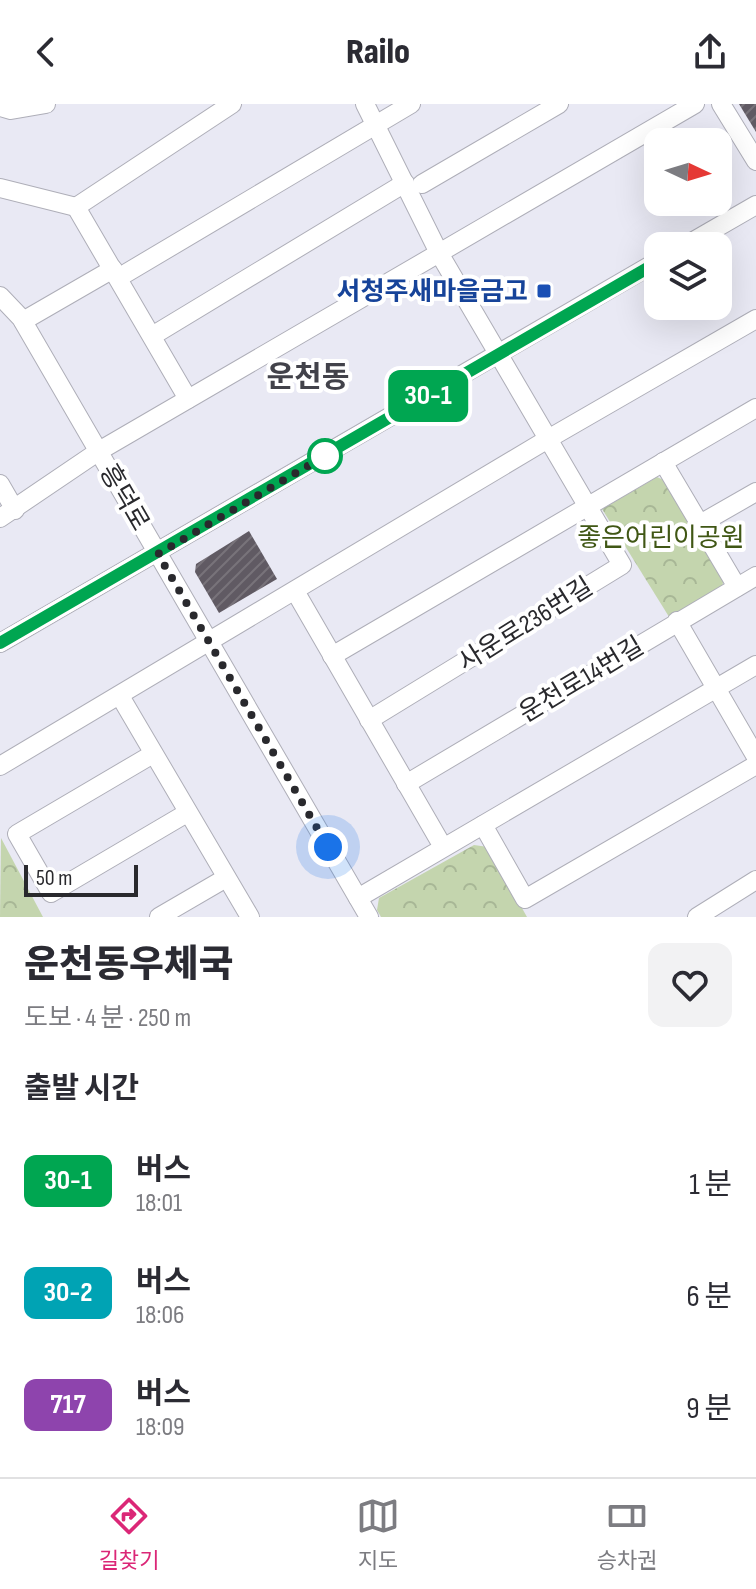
<!DOCTYPE html>
<html lang="ko">
<meta charset="utf-8">
<style>
body{margin:0;font-family:"Sofia Sans Condensed","Noto Sans KR",sans-serif;background:#f2f2f3;color:#2b2b33;height:100vh;display:flex;flex-direction:column;font-size:30px;white-space:nowrap}
*{box-sizing:border-box;margin:0}
p{font-size:26px;color:#7c7c81}
.icon{flex:none;width:44px;height:44px;fill:none;stroke:currentColor;stroke-width:2;stroke-linecap:round;stroke-linejoin:round}
.map{position:relative;height:813px;overflow:hidden}
.panel{display:flex;flex-direction:column;background:#fff;flex:1}
.panel>*{flex:none}
.badge{padding:0 16px;border-radius:12px;font-size:28px;line-height:52px}
.needle{width:52px;rotate:94deg}
.fabs{position:absolute;left:644px;top:24px;display:grid;gap:16px}
.fabs a{display:grid;place-items:center;width:88px;height:88px;border-radius:16px;background:#fff;box-shadow:0 8px 32px #0002;font-size:40px}
.scale{position:absolute;left:24px;bottom:20px;width:114px;box-sizing:border-box;padding-left:8px;border:4px solid #29292d;border-top:0;font-size:22px;line-height:28px;white-space:nowrap;color:#29292d;-webkit-text-stroke:6px #fff;paint-order:stroke}
.you{position:absolute;width:40px;height:40px;margin:-20px;border:6px solid #fff;border-radius:50%;background:#1a73e8;box-shadow:0 0 0 12px #1a73e833}
.map>.badge{position:absolute;translate:-50% -50%;box-shadow:0 0 0 4px #fff}
h2{padding:0 24px;font-size:30px;line-height:72px}
.round{display:grid;place-items:center;flex:none;width:84px;height:84px;border-radius:16px;background:#f2f2f3}
.overview{display:flex;align-items:center;justify-content:space-between;height:136px;padding:0 24px}
h1{font-size:38px;font-weight:800;line-height:60px}
ul{padding:0;list-style:none}
li{display:flex;align-items:center;gap:24px;height:112px;padding:0 24px}
li div{flex:1}
li b{display:block;font-size:30px}
li em{font-style:normal}
li .badge{min-width:88px;font-weight:700;text-align:center}
header{display:flex;justify-content:space-between;align-items:center;height:104px;padding:0 24px;background:#fff;font-size:36px;font-weight:800}
.dock{display:flex;justify-content:space-around;align-items:center;height:112px;border-top:2px solid #e1e1e2;background:#fff;font-size:22px;color:#7c7c81}
.dock a{display:grid;justify-items:center;gap:4px}
.dock .current{color:#db2777}
.map>svg:first-child{display:block}
.park{fill:url(#park-crowns)}
.building{fill:url(#building-hatch)}
.lines{fill:none;stroke-linecap:round;stroke-linejoin:round}
.minor-casing{stroke:#aeaeb8;stroke-width:20}
.minor{stroke:#fff;stroke-width:18}
.line-casing{stroke:#fff;stroke-width:18}
.line{stroke:#00a651;stroke-width:12}
.walk{stroke:#29292d;stroke-width:8;stroke-dasharray:0 14.4}
.transit-dot{fill:#1a4fb4;stroke:#fff;stroke-width:3}
.stop-dot{fill:#fff;stroke:#00a651;stroke-width:4}
.labels{text-anchor:middle;stroke-width:8;stroke-linejoin:round;paint-order:stroke}
.transit-label{font-size:26px;font-weight:bold;fill:#164399;stroke:#fff;text-anchor:end}
.street-label{font-size:26px;fill:#29292d;stroke:#fff}
.park-label{font-size:26px;fill:#405715;stroke:#fff}
.quarter-label{font-size:30px;font-weight:bold;fill:#42424a;stroke:#fff}
</style>
<header><svg class="icon" aria-label="back" viewBox="0 0 24 24"><path d="M15 5l-7 7 7 7"/></svg>Railo<svg class="icon" aria-label="share" viewBox="0 0 24 24"><path d="M12 15V3M7 8l5-5 5 5M5 13v7h14v-7"/></svg></header>
<div class="map">
<svg width="756" height="813" viewBox="0 0 756 813">
<defs>
<pattern id="park-crowns" width="20" height="18" patternUnits="userSpaceOnUse" patternTransform="scale(2)"><rect width="20" height="18" fill="#c4d5ae"/><path d="M2 6a3 3 0 1 1 6 0M12 15a3 3 0 1 1 6 0" fill="none" stroke="#a8b796"/></pattern>
<pattern id="building-hatch" width="6" height="6" patternUnits="userSpaceOnUse" patternTransform="scale(2)"><rect width="6" height="6" fill="#605a63"/><path d="M-1 1l2-2M0 6l6-6M5 7l2-2" fill="none" stroke="#78737a"/></pattern>
</defs>
<rect width="100%" height="100%" fill="#e9e9f4"/>
<g class="park">
<polygon points="657,373 668,378 724,470 722,486 671,516 602,405"/>
<polygon points="1,734 43,813 0,813"/>
<polygon points="474,741 488,743 527,813 381,813 377,806 379,794"/>
</g>
<g class="building">
<polygon points="739,0 756,0 756,28"/>
<polygon points="249,427 277,475 219,509 195,468 196,460"/>
</g>
<g class="lines">
<defs>
<g id="minor">
<polyline points="365,0 439,149 622,461 369,616"/>
<polyline points="721,0 756,57"/>
<polyline points="0,3 11,6 46,0"/>
<polyline points="422,80 559,0"/>
<polyline points="0,84 76,103"/>
<polyline points="76,103 188,295"/>
<polyline points="76,103 232,0"/>
<polyline points="685,142 756,101"/>
<polyline points="118,174 411,0"/>
<polyline points="0,192 21,214 369,813"/>
<polyline points="23,217 113,165"/>
<polyline points="152,232 405,79"/>
<polyline points="663,358 737,483"/>
<polyline points="0,380 15,406"/>
<polyline points="0,414 99,347 695,0"/>
<polyline points="700,420 756,388"/>
<polyline points="295,487 443,743"/>
<polyline points="677,517 756,653"/>
<polyline points="0,539 658,157"/>
<polyline points="332,552 756,304"/>
<polyline points="120,592 250,813"/>
<polyline points="153,650 17,730 51,789 187,709"/>
<polyline points="0,662 548,335 756,215"/>
<polyline points="406,680 756,472"/>
<polyline points="483,721 525,795 756,661"/>
<polyline points="358,794 756,561"/>
<polyline points="159,813 226,774"/>
<polyline points="697,813 756,776"/>
</g>
</defs>
<use href="#minor" class="minor-casing"/>
<use href="#minor" class="minor"/>
</g>
<g class="lines">
<defs>
<polyline id="line" points="0,539 658,158"/>
</defs>
<use href="#line" class="line-casing"/>
<use href="#line" class="line"/>
<polyline class="walk" points="325,352 335,346 158,450 328,743"/>
</g>
<rect class="transit-dot" x="536" y="179" width="16" height="16" rx="4"/>
<circle class="stop-dot" cx="325" cy="352" r="16"/>
<g class="labels">
<g class="transit-label">
<text x="528" y="196">서청주새마을금고</text>
</g>
<g class="street-label">
<text transform="translate(125 393) rotate(60)" y="9">흥덕로</text>
<text transform="translate(525 520) rotate(-32)" y="9">사운로236번길</text>
<text transform="translate(581 575) rotate(-31)" y="9">운천로14번길</text>
</g>
<g class="park-label">
<text x="661" y="442">좋은어린이공원</text>
</g>
<g class="quarter-label">
<text x="308" y="283">운천동</text>
</g>
</g>
</svg>
<div class="fabs">
<a><svg class="needle" viewBox="-14 -14 28 28"><path d="M0-13l5 13h-10z" fill="#e53935"/><path d="M0 13l5-13h-10z" fill="#7c7c81"/></svg></a>
<a><svg class="icon" aria-label="layers" viewBox="0 0 24 24"><path d="M12 4l9 5-9 5-9-5zM3 14l9 5 9-5"/></svg></a>
</div>
<div class="scale">50 m</div>
<div class="you" style="left:328px;top:743px"></div>
<b class="badge" style="left:428px;top:292px;background:#00a651;color:#fff">30-1</b>
</div>
<section class="panel">
<div class="overview"><div><h1>운천동우체국</h1><p>도보 · 4 분 · 250 m</p></div><a class="round"><svg class="icon" aria-label="heart" viewBox="0 0 24 24"><path d="M12 20l-8-8c-3-5 5-10 8-4 3-6 11-1 8 4z"/></svg></a></div>
<h2>출발 시간</h2>
<ul>
<li><span class="badge" style="background:#00a651;color:#fff">30-1</span><div><b>버스</b><p>18:01</p></div><em>1 분</em></li>
<li><span class="badge" style="background:#00a3b4;color:#fff">30-2</span><div><b>버스</b><p>18:06</p></div><em>6 분</em></li>
<li><span class="badge" style="background:#8e44ad;color:#fff">717</span><div><b>버스</b><p>18:09</p></div><em>9 분</em></li>
</ul>
</section>
<nav class="dock">
<a class="current"><svg class="icon" aria-label="directions" viewBox="0 0 24 24"><path d="M12 3l9 9-9 9-9-9zM9 14v-3h6M13 9l2 2-2 2"/></svg>길찾기</a>
<a><svg class="icon" aria-label="map" viewBox="0 0 24 24"><path d="M3 6l6-2 6 2 6-2v14l-6 2-6-2-6 2zM9 4v14M15 6v14"/></svg>지도</a>
<a><svg class="icon" aria-label="tickets" viewBox="0 0 24 24"><path d="M3 7h18v10H3zM15 7v10"/></svg>승차권</a>
</nav>
